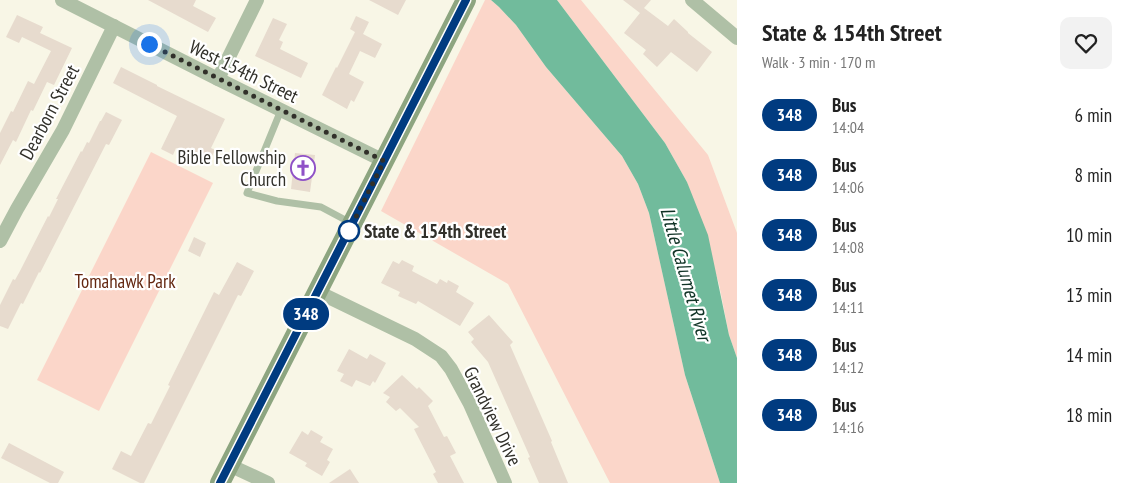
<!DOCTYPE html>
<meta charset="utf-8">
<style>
body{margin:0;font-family:"PT Sans Narrow",sans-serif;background:#f2f2f2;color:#222;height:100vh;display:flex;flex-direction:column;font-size:19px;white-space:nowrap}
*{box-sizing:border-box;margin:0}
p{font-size:16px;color:#767676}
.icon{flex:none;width:28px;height:28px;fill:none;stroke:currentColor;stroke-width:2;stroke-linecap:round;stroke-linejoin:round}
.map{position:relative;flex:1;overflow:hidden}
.side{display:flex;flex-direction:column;background:#fff;width:400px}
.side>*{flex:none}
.badge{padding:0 10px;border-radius:16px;font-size:18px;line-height:32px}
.you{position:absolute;width:25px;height:25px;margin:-12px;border:4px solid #fff;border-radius:50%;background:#1a73e8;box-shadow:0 0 0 8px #1a73e833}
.map>.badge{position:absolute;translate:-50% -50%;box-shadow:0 0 0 2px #fff}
.round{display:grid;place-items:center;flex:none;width:52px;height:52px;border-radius:10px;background:#f2f2f2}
.summary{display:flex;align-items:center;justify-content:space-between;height:85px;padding:0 25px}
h1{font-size:24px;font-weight:700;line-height:38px}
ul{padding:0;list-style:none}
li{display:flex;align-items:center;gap:15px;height:60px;padding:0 25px}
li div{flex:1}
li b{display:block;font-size:19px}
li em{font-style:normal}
li .badge{min-width:55px;font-weight:700;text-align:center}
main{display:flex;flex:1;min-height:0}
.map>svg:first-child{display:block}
.green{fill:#fbd6c9}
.water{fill:#71bb9c}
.building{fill:#e7dbce}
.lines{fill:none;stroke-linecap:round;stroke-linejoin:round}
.lane{stroke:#afc0a6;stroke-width:7}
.street{stroke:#afc0a6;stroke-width:14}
.secondary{stroke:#8da580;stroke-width:20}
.line-casing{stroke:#fff;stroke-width:11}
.line{stroke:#003b80;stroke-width:8}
.walk{stroke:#31302a;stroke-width:5;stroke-dasharray:0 9}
.stop-dot{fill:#fff;stroke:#003b80;stroke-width:2.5}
.labels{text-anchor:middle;stroke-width:4.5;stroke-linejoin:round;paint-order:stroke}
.street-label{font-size:19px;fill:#31302a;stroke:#fff}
.poi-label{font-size:19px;fill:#31302a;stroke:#fff;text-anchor:end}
.stop-label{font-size:19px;font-weight:bold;fill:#31302a;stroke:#fff;text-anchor:start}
.park-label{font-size:19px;fill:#63260f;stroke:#fff}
.water-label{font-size:20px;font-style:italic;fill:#0f3225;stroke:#fff}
</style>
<main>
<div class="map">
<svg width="737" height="483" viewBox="0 0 737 483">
<rect width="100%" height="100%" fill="#f8f6e6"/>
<g class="green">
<polygon points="485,0 491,0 499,7 516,25 546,67 622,156 638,184 649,213 685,375 720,483 610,483 508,284 381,211"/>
<polygon points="557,0 581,0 708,155 737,233 737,358 729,335 719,284 687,182 665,143"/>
<polygon points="151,152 213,183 99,411 37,380"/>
</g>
<polygon class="water" points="491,0 557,0 665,143 687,182 708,235 729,335 737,358 737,483 720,483 685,375 649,213 638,184 622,156 546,67 516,25 499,7"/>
<g class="building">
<polygon points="148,0 196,0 193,6 216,18 208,32"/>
<polygon points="369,0 406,0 398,15"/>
<polygon points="623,0 651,0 644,8 668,26 674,19 688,32 688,33 712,52 697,72 671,52 657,67 643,54 646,50 624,33 640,13"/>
<polygon points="17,15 43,27 40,33 72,48 54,85 47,82 33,111 31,110 16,142 13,140 0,165 0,133 11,111 13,112 28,81 34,84 51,51 22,37 19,43 6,37"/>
<polygon points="356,16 369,22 363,34 382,44 375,58 360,51 349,74 364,82 354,102 351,100 347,109 322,95 336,67 337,68 355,32 350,29"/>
<polygon points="273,18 287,24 279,40 283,42 280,49 308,63 301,78 255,56"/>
<polygon points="121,67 157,85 157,86 225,119 211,148 215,150 208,164 176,148 173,155 161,149 177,116 113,83"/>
<polygon points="106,112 122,120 109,145 106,144 40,273 39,272 23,304 21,303 8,329 0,326 0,305 13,279 15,280 20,271 48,216 49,217 58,199 56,199 81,151 82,152 87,142 89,143 100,121 101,121"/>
<polygon points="295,153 315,155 310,192 291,189"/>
<polygon points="194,237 206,243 200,257 188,251"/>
<polygon points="402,260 414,266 412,271 437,284 440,279 447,283 448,280 459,286 456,292 474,303 460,326 418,301 416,304 398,296 400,292 381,283 393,261 399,264"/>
<polygon points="237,262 254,271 241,296 238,295 144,483 140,483 112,469 121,451 131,456 148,423 151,424 170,386 168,385 214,292 219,295"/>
<polygon points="489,315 513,342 510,345 552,441 551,442 568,483 539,483 528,458 530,457 488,362 471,342 474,339 468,332"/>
<polygon points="349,349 367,359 370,354 386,363 375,383 373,381 370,386 356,380 352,387 340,381 344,374 337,371"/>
<polygon points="402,375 417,389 419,387 433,401 428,406 444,437 447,436 456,453 450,456 464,483 438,483 433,474 436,472 414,429 419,427 400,408 396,411 386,402 390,397 383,393"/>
<polygon points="311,430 323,437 320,442 333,449 327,460 330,462 322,476 305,466 307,463 289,453 302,431 308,435"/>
<polygon points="9,443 64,472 58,483 50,483 1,458"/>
<polygon points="350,469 359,483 329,483"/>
</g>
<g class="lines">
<polyline class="lane" points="281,110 247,193 277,201 321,207 351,223"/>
<g class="street">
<polyline points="62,0 218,79 384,161"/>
<polyline points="692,0 737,38"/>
<polyline points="218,79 257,0"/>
<polyline points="0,241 17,209 63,130 114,26"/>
<polyline points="318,292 415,339 441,356 451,369 470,404 505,483"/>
<polyline points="229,465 268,483"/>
</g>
<polyline class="secondary" points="220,483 466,0"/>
</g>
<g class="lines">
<defs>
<polyline id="line" points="220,483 466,0"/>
</defs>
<use href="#line" class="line-casing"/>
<use href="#line" class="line"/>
<polyline class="walk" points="149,44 384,161 349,231"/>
</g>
<defs>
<symbol id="church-ring" viewBox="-11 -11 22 22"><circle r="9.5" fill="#fff" stroke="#8f51c7" stroke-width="1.5"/><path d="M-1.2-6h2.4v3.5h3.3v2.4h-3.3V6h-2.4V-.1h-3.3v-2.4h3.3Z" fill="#8f51c7"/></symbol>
</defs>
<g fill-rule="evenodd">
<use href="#church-ring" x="289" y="154" width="28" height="28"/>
</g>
<circle class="stop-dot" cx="349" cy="231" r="10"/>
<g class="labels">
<g class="street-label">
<text transform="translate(244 71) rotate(26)" y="7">West 154th Street</text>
<text transform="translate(49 112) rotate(-62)" y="7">Dearborn Street</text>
<text transform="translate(493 416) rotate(64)" y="7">Grandview Drive</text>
</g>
<g class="poi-label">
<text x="286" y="164">Bible Fellowship<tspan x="286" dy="22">Church</tspan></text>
</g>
<g class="stop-label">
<text x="364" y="238">State &amp; 154th Street</text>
</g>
<g class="park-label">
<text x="125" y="288">Tomahawk Park</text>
</g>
<g class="water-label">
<text transform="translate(686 274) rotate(74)" y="7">Little Calumet River</text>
</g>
</g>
</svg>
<div class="you" style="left:149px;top:44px"></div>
<b class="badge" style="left:306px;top:314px;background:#003b80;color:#fff">348</b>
</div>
<section class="side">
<div class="summary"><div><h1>State &amp; 154th Street</h1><p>Walk · 3 min · 170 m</p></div><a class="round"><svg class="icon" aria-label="heart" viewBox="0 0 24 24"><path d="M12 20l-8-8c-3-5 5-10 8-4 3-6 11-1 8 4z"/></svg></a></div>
<ul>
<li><span class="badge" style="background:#003b80;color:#fff">348</span><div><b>Bus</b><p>14:04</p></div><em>6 min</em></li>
<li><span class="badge" style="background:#003b80;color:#fff">348</span><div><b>Bus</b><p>14:06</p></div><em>8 min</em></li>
<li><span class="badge" style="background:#003b80;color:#fff">348</span><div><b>Bus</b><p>14:08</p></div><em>10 min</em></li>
<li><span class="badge" style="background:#003b80;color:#fff">348</span><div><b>Bus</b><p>14:11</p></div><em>13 min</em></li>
<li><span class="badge" style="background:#003b80;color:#fff">348</span><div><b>Bus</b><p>14:12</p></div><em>14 min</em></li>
<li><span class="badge" style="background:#003b80;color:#fff">348</span><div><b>Bus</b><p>14:16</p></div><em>18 min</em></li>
</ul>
</section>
</main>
